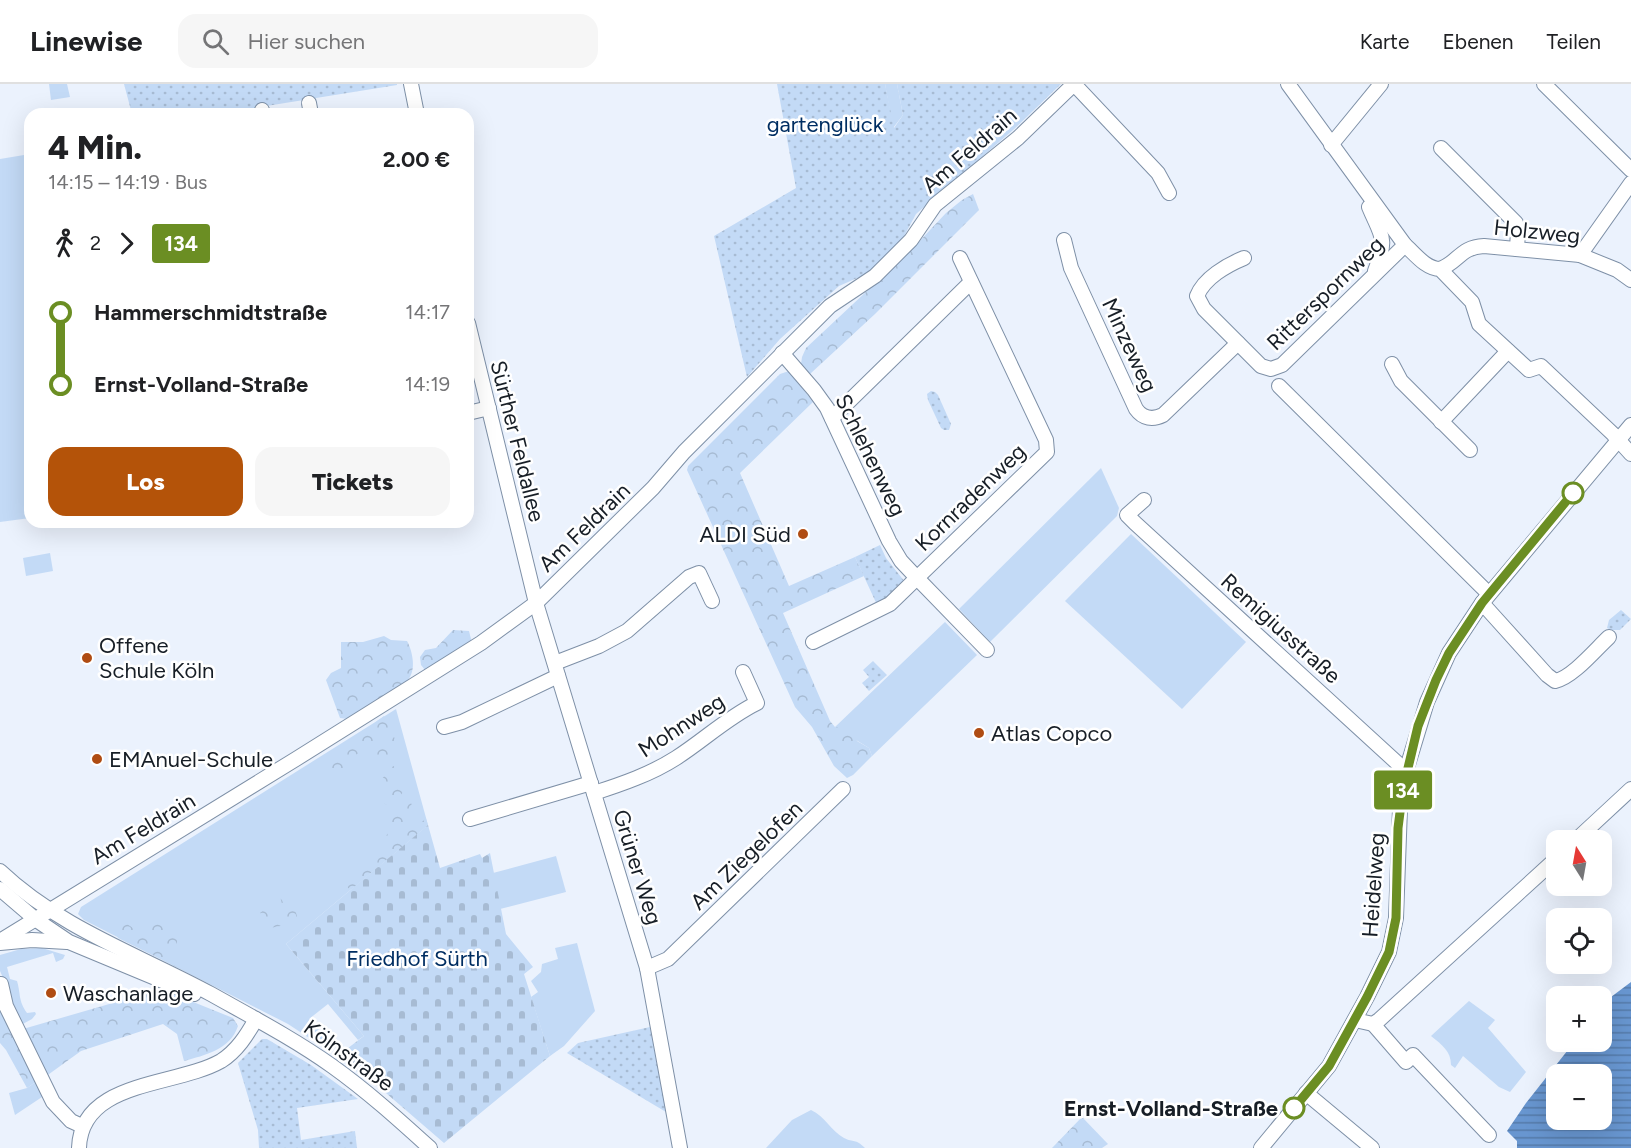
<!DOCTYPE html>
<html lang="de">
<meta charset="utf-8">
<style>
body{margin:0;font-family:Figtree,sans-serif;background:#f6f6f6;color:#202124;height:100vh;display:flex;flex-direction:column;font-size:22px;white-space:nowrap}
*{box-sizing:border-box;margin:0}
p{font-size:20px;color:#757577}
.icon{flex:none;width:33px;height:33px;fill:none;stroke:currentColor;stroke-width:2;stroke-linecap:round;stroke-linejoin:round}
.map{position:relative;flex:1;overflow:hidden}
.side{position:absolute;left:24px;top:24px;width:450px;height:420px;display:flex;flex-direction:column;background:#fff;border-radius:18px;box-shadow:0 6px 24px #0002}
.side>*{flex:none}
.badge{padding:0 12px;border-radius:4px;font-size:21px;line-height:39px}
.needle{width:39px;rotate:349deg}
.fabs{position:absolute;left:1546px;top:746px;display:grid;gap:12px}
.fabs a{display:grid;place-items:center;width:66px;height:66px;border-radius:12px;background:#fff;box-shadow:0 6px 24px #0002;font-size:30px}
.map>.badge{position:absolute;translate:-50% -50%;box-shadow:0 0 0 3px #fff}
.legs{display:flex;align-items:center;gap:9px;height:66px;padding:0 24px;font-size:20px}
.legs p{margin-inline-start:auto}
.headline{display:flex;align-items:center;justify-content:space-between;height:102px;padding:0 24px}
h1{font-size:33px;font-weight:800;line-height:45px}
.action{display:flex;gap:12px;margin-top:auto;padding:12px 24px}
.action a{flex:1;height:69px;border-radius:18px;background:#b45309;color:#fff;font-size:24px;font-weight:800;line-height:69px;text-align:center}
.action a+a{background:#f6f6f6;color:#202124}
ul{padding:0 24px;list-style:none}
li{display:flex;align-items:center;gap:21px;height:72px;font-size:22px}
li i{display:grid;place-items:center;width:9px;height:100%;margin:0 8px;background:currentColor}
li i::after{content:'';width:15px;height:15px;margin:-8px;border:4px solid;border-radius:50%;background:#fff}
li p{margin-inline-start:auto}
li:first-child i{background:linear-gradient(#0000 50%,currentColor 0)}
li:last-child i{background:linear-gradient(currentColor 50%,#0000 0)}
header{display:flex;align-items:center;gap:36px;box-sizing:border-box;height:84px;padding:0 30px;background:#fff;border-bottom:2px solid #e0e0e0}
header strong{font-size:28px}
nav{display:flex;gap:33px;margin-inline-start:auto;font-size:21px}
.search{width:420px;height:54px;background:#f6f6f6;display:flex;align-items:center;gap:15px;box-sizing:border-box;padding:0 21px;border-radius:18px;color:#757577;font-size:22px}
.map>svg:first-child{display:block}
.grass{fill:#c3daf6}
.forest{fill:url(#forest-crowns)}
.cemetery{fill:url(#cemetery-stones)}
.park{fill:url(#park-dots)}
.water{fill:url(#water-rules);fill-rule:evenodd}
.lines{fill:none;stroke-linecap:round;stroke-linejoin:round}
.minor-casing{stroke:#7e90a7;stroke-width:16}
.minor{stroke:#fff;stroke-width:14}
.line-1-casing{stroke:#fff;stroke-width:14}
.line-1{stroke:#6b8e23;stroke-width:9}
.stop-1-dot{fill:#fff;stroke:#6b8e23;stroke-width:3}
.poi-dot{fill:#af4c13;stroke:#fff;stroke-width:2}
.labels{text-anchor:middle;stroke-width:5;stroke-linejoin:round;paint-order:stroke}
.park-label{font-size:22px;fill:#002e62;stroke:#fff}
.street-label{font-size:22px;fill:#171e26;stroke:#fff}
.poi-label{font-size:22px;fill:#171e26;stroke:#fff;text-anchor:start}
.stop-label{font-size:22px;font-weight:bold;fill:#171e26;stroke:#fff;text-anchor:end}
</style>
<header>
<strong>Linewise</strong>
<div class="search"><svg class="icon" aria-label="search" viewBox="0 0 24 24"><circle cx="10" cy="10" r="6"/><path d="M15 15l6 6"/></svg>Hier suchen</div>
<nav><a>Karte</a><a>Ebenen</a><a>Teilen</a></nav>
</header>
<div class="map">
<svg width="1631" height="1064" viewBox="0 0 1631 1064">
<defs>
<pattern id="forest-crowns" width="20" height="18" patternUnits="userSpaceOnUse" patternTransform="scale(1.5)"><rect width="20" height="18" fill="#c3daf6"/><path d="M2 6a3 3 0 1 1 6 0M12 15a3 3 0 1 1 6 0" fill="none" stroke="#a7bbd3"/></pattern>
<pattern id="cemetery-stones" width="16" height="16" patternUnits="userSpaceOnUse" patternTransform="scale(1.5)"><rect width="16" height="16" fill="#c3daf6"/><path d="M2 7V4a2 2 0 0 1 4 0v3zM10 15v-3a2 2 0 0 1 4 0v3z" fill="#a7bbd3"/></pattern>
<pattern id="park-dots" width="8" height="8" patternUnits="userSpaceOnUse" patternTransform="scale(1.5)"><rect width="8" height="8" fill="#c3daf6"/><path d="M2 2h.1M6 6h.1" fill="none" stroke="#a7bbd3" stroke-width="1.8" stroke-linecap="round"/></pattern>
<pattern id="water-rules" width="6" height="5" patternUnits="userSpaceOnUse" patternTransform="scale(1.5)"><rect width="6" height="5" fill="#6896d0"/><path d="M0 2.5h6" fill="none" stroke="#557aa9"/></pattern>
</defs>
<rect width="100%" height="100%" fill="#ebf2fd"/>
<g class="grass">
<polygon points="49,0 67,0 70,13 51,16"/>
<polygon points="885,0 897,0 903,31 893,44"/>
<polygon points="30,70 30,434 0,438 0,75"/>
<polygon points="1101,384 1119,424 1117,432 990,558 959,525"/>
<polygon points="1131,450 1246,558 1182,625 1065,517"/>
<polygon points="50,469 53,487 26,492 23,474"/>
<polygon points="945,538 977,571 872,672 869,664 835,643"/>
<polygon points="396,625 428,741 286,860 364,952 358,956 328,920 309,935 334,963 329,967 288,940 84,836 78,830 81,823"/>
<polygon points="556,772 566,808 500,825 493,789"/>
<polygon points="577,859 595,927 564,962 550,972 531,913 538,908 531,897 541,888 542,880 558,875 555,864"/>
<path d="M42 864 65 871 63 875 56 878 53 869 7 883 10 895 17 897C21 911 18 916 27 929L35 928 36 930 32 935 19 942 6 916 11 912 0 887V871L21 865Z"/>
<path d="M1469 917 1495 936 1488 944 1526 988 1510 1008 1499 1003 1463 972 1455 984 1451 981C1451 967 1442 961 1431 952Z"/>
<polygon points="40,995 48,1009 15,1031 9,1009 27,1004"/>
<path d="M811 1026C825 1032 831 1047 844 1054 854 1059 855 1054 865 1064H766L792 1036Z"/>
</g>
<g class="forest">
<polygon points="973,110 979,126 875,230 810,290 801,280 802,273 806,264 915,162 946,129 962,116"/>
<polygon points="789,287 813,318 740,389 789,502 855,473 864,492 783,529 830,637 835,643 847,644 855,649 857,657 869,664 872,672 853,691 847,694 834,682 812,643 795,623 687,386 688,382 780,290"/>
<polygon points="453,546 469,547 472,559 429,585 425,586 421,581 420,573 425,566 436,564"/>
<path d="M384 552 391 556 407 557C412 566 416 583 410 593 401 607 363 626 348 635L340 634 326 596 331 589 341 584V558H363Z"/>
<path d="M384 632 390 638 389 644C397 653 397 666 392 676L384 678V683H376L369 665 366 664 350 675 353 684 352 688H338L329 694 318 688 317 683 325 675 373 644 377 637Z"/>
<polygon points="394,682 400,684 399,693 406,698 407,704 394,718 387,721 384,719 381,696 387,689 389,684"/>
<path d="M407 715 411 716 412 726 417 738 420 739 426 735 428 741 352 805 348 804 346 797 383 764 385 753 389 748C386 735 397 722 407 715Z"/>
<polygon points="279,808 285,808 291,811 298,836 296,839 270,844 260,829 265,825 280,828 283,824"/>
<path d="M121 836 133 844 171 838 178 843 180 850C174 860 177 865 181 875L179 884 118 854 114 844 115 838Z"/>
<path d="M161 905 233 934 238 942C230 966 205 971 184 977L177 950 163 940 81 967 45 993 40 995 27 1004 6 966 0 959V923L23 945Z"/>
<polygon points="1082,1033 1108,1060 1102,1064 1052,1064"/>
</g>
<polygon class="cemetery" points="428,741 440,784 480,770 482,774 490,769 506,850 533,883 524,890 550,972 444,1059 379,1003 336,973 364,952 286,860"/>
<g class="park">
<polygon points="124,0 397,0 397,1 217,30 132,30"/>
<polygon points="777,0 885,0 894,44 903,31 897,0 1061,0 1013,46 916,130 903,154 871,188 839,202 780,255 747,293 714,152 796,104"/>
<polygon points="931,307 935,308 938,311 951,340 949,346 944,346 941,344 928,316 927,310"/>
<polygon points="880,461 886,474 905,498 878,523 855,473"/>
<polygon points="1621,526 1631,535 1620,546 1611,546 1607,544 1609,536"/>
<polygon points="873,577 887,591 869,607 862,599 869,593 863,586"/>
<polygon points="650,943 666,1028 567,969 578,959"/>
<polygon points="262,955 267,955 311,981 358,1015 297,1024 301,1056 355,1047 357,1064 259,1064 258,1046 238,979"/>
</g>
<path class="water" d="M1631 898V1064H1517V1057L1507 1047 1526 1019 1575 957H1602V922L1607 916ZM1557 990H1602V1035H1557Z"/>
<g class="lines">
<defs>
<g id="minor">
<polyline points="411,0 417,30"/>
<path d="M1288 0 1405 161C1415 170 1426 185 1440 185L1472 218 1479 240 1529 286 1541 282 1613 350 1631 370"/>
<polyline points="1544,0 1631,86"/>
<polyline points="309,19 311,30"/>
<polyline points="262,26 263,30"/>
<polyline points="1331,61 1381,0"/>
<polyline points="1441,64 1516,139 1518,147 1517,165"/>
<path d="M1369 123C1382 154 1388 153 1375 187"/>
<path d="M1064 156 1071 184 1136 325C1143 335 1153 336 1163 331L1238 259"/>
<polyline points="1580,171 1631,99"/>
<path d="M1244 174C1227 181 1204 194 1197 212L1204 225 1261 282 1271 285 1282 281 1405 161"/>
<path d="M1440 185C1459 178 1460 163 1484 162L1580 171 1617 186 1631 196"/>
<polyline points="468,239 536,519 647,884 680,1064"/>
<polyline points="782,269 814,306 827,324 889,457 901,477 917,494 987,566"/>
<polyline points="1392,280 1401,297 1470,366"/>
<polyline points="1279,302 1489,510"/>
<polyline points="468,329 489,324"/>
<polyline points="832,334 971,198"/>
<polyline points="1441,338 1508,267"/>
<polyline points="1144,416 1127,431 1135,439 1406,687"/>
<path d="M1482 519 1547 591 1555 597C1572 594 1596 565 1609 553"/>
<polyline points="813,558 890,520 1047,368 1046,356 960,174"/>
<polyline points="555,579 599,562 627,547 689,493 699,489 712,517"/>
<polyline points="444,643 462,638 558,592"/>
<path d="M594 709C622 700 651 690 676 674 704 656 728 633 757 619L743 588"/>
<polyline points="470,735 591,699"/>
<polyline points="1576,756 1631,705"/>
<path d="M0 787C60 844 139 871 211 910 252 933 294 955 332 982 367 1007 398 1035 430 1064"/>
<polyline points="0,805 35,835 69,858 194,910"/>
<polyline points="0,857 296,675 481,559 536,519 653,404 684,368 830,222 875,192 911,156 935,121 1018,54 1074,0 1158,89 1169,109"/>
<polyline points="0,859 32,856 67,858"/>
<polyline points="647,884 668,875 843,705"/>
<polyline points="1,900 6,922 53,1018 71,1037 82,1042"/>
<polyline points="1355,936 1373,940 1379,936 1557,774"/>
<polyline points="1373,940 1406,978 1413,971 1489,1051"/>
<polyline points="1306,1009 1372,1064"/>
<path d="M79 1064C81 996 175 1003 221 977 237 967 247 951 256 935"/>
<polyline points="1261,1064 1329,982 1367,913 1389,868 1396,834 1400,724 1406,687 1427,618 1449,569 1482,519 1631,341"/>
</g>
</defs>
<use href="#minor" class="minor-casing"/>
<use href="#minor" class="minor"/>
</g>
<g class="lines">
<defs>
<polyline id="line-1" points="1294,1024 1329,982 1367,913 1389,868 1396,834 1398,744 1403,705 1418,642 1436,596 1449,569 1482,519 1573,409"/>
</defs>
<use href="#line-1" class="line-1-casing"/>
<use href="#line-1" class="line-1"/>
</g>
<g class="stop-1-dot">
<circle cx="1573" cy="409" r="10"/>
<circle cx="1294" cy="1024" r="10"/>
</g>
<g class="poi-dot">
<circle cx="803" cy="450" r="6"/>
<circle cx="87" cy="574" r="6"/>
<circle cx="979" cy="649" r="6"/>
<circle cx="97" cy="675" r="6"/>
<circle cx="51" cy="909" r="6"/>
</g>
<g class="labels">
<g class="park-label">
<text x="825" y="48">gartenglück</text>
<text x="417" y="882">Friedhof Sürth</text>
</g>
<g class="street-label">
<text transform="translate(969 66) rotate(-41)" y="8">Am Feldrain</text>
<text transform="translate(1537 147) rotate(6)" y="8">Holzweg</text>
<text transform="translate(1325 209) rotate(-44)" y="8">Ritterspornweg</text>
<text transform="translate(1130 261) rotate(65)" y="8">Minzeweg</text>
<text transform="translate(518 357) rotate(76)" y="8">Sürther Feldallee</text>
<text transform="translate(871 371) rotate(64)" y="8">Schlehenweg</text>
<text transform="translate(970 413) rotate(-44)" y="8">Kornradenweg</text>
<text transform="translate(584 443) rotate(-44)" y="8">Am Feldrain</text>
<text transform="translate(1281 544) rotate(42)" y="8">Remigiusstraße</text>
<text transform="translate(681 641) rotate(-33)" y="8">Mohnweg</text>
<text transform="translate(143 744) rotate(-31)" y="8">Am Feldrain</text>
<text transform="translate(746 771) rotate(-44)" y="8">Am Ziegelofen</text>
<text transform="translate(638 783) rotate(73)" y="8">Grüner Weg</text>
<text transform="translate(1373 801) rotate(-86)" y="8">Heidelweg</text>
<text transform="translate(349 971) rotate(36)" y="8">Kölnstraße</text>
</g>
<g class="poi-label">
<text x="791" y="458" text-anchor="end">ALDI Süd</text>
<text x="99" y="569">Offene<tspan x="99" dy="25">Schule Köln</tspan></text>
<text x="991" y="657">Atlas Copco</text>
<text x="109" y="683">EMAnuel-Schule</text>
<text x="63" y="917">Waschanlage</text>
</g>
<g class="stop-label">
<text x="1278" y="1032">Ernst-Volland-Straße</text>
</g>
</g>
</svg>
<div class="fabs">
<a><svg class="needle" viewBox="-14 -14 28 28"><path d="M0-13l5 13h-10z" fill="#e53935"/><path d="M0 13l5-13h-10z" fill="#757577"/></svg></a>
<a><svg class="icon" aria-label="locate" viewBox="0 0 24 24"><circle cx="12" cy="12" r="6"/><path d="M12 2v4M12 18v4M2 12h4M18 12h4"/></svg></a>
<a>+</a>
<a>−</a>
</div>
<b class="badge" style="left:1403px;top:706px;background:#6b8e23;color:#fff">134</b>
<section class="side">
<div class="headline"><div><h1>4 Min.</h1><p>14:15 – 14:19 · Bus</p></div><b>2.00 €</b></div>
<div class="legs"><svg class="icon" aria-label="walk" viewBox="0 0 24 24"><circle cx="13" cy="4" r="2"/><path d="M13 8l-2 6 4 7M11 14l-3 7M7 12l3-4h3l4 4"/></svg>2<svg class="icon" aria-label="forward" viewBox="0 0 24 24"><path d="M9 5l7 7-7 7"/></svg><b class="badge" style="background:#6b8e23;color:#fff">134</b></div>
<ul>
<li><i style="color:#6b8e23"></i><b>Hammerschmidtstraße</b><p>14:17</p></li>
<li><i style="color:#6b8e23"></i><b>Ernst-Volland-Straße</b><p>14:19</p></li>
</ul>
<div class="action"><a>Los</a><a>Tickets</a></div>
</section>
</div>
